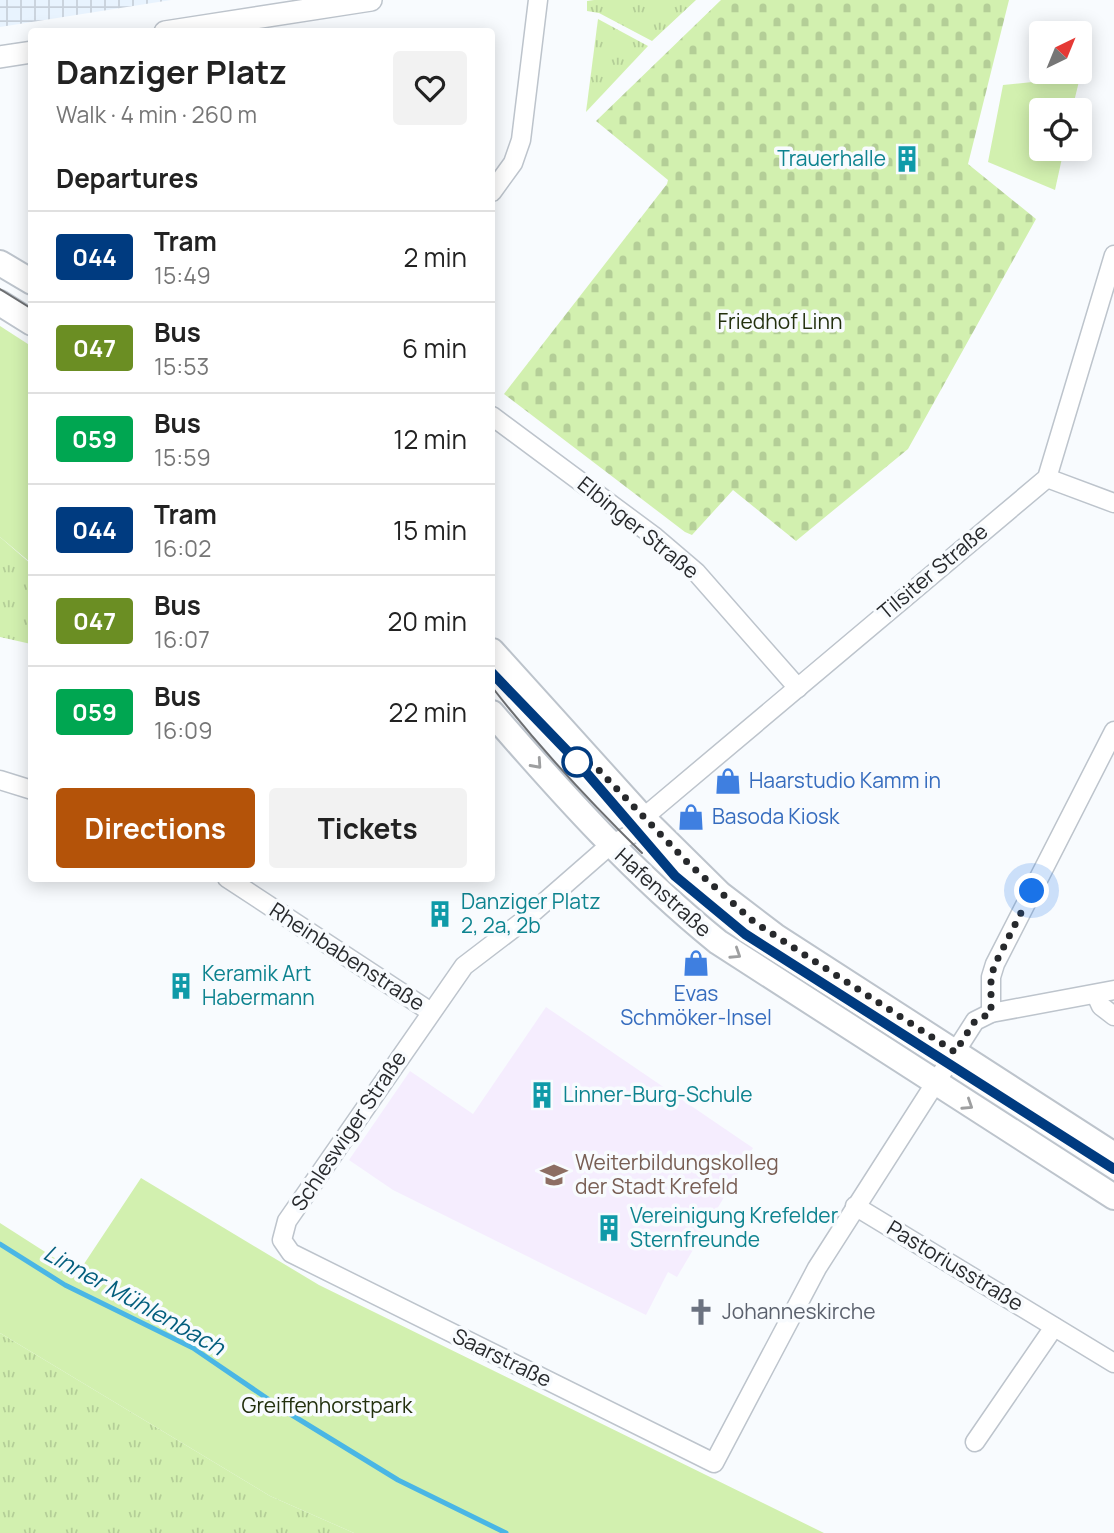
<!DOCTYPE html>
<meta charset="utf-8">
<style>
body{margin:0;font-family:Manrope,sans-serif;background:#f2f2f2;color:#222;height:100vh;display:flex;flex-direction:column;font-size:26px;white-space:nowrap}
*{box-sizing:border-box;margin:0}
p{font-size:23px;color:#767676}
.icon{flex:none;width:38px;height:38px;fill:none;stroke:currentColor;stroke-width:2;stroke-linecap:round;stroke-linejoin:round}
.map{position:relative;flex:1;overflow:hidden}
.sheet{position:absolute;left:28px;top:28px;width:467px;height:854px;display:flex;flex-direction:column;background:#fff;border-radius:7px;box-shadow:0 4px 18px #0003}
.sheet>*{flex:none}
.badge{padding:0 14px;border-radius:5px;font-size:24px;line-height:46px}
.needle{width:46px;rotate:43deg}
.fabs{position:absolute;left:1029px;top:21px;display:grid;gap:14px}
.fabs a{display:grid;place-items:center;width:63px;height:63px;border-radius:7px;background:#fff;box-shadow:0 4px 18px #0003;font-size:35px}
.you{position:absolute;width:35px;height:35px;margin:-18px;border:5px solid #fff;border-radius:50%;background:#1a73e8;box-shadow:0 0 0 10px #1a73e833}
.map>.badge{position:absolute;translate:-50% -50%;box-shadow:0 0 0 4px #fff}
h2{padding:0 28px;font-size:26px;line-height:63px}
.round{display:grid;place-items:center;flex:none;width:74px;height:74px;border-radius:7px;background:#f2f2f2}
.summary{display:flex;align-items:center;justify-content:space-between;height:119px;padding:0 28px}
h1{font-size:33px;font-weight:700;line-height:52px}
.primary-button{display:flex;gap:14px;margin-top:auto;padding:14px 28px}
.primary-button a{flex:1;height:80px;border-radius:7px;background:#b45309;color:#fff;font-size:28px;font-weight:700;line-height:80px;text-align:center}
.primary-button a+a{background:#f2f2f2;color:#222}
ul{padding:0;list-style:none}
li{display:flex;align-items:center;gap:21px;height:91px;padding:0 28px;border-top:2px solid #e0e0e0}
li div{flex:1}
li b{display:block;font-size:26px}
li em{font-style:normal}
li .badge{min-width:77px;font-weight:700;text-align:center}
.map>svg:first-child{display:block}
.industrial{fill:url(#industrial-grid)}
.education{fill:#f5edfe}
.grass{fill:url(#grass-tufts)}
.cemetery{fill:url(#cemetery-stones)}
.green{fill:#d2f0af}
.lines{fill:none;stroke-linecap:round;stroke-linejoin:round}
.stream{stroke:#4ab6e5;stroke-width:5}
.minor-casing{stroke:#bdc4cc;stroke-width:21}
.tertiary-casing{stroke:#bdc4cc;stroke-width:24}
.secondary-casing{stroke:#bdc4cc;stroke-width:28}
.minor{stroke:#fff;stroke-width:18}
.tertiary{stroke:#fff;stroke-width:21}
.secondary{stroke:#fff;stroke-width:24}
.tram{stroke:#6d6f72;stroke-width:2}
.oneway{stroke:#9e9fa0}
.line-casing{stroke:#fff;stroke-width:16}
.line{stroke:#003b80;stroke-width:10}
.walk{stroke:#27292c;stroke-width:7;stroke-dasharray:0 12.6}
.stop-dot{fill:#fff;stroke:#003b80;stroke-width:3.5}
.labels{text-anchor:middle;stroke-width:7;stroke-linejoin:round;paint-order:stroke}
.culture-label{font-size:21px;fill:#0d838f;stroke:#f8fbfe;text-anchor:start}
.park-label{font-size:21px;fill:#22300d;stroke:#f8fbfe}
.street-label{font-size:21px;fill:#27292c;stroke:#f8fbfe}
.shop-label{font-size:21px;fill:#366cbe;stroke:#f8fbfe;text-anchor:start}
.education-label{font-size:21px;fill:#785e54;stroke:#f8fbfe;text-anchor:start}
.worship-label{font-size:21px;fill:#5b616d;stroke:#f8fbfe;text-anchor:start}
.water-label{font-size:23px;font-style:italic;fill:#035e7d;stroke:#f8fbfe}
</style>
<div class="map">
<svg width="1114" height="1533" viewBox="0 0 1114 1533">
<defs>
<pattern id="industrial-grid" width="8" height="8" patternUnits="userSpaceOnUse" patternTransform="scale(1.75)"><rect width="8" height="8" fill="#e8f3fe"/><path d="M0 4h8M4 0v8" fill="none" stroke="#c7d0da"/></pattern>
<pattern id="grass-tufts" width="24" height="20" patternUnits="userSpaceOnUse" patternTransform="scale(1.75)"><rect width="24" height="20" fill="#d2f0af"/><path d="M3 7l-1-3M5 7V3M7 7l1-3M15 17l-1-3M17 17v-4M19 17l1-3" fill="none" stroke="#b4ce97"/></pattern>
<pattern id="cemetery-stones" width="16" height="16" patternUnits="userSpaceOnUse" patternTransform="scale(1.75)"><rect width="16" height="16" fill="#d2f0af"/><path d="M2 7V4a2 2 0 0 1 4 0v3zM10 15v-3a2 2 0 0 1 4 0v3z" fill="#b4ce97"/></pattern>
</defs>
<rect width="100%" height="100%" fill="#f8fbfe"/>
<polygon class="industrial" points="0,0 171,0 0,27"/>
<polygon class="education" points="546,1007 753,1148 677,1277 668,1272 646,1315 393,1190 349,1160 410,1071 473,1114"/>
<g class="grass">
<polygon points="696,0 652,41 599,13 587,11 587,1 594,0"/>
<polygon points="598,19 648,46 586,112"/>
<polygon points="0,537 31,564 31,644 0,637"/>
<polygon points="0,1333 270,1496 354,1533 0,1533"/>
</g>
<polygon class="cemetery" points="721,0 1009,0 968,164 1036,219 908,449 796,541 733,490 692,535 685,532 504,394 667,184 668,180 596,121"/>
<g class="green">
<polygon points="1080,77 1072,110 1041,110 1041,149 1064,149 1055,190 988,162 1003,85"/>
<polygon points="0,326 31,346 31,563 0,537"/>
<polygon points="141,1178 319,1285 824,1533 354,1533 270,1496 0,1333 0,1223 78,1273"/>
</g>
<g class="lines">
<polyline class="stream" points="0,1244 65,1285 193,1348 287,1412 398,1480 506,1533"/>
<defs>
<g id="minor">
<polyline points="492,192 513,163 521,140 538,0"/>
<polyline points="492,416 655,537 696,572 798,688"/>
<polyline points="1047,478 1114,503"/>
<polyline points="0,780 32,790"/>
<polyline points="643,818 636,832 610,845 523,921 464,966 287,1221 282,1240 291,1253 714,1463 817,1268 975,1021 991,1013 1114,990"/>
<polyline points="633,821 643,818 1047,478 1114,255"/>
<polyline points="227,878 431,1012"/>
<polyline points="1096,995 1101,1006 1114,1016"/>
<polyline points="991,1013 991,977 995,964 1114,731"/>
<polyline points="855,1206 1114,1363"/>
<polyline points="975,1442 1054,1327"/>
</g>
<g id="tertiary">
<polyline points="165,32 371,0"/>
<polyline points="0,57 32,52"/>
</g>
<g id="secondary">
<polyline points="0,263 32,282"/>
<polyline points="0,303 32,323"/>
<polyline points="492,651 643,818 720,894 775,936 1114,1155"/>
<path d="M492 713C563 795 634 874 718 942L1114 1197"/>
</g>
</defs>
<use href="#minor" class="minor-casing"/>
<use href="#tertiary" class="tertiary-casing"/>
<use href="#secondary" class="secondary-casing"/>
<use href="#minor" class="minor"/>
<use href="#tertiary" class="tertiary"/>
<use href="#secondary" class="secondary"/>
<g class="tram">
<polyline points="0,289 32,309"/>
<polyline points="492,673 571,755 675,876 745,934 1114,1169"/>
<path d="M492 687C538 746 588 800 642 853"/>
</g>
</g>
<defs><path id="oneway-chevron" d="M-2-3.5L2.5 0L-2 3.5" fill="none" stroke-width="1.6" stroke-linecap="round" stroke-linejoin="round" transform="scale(1.75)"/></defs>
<g class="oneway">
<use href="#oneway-chevron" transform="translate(537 764) rotate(48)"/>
<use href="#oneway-chevron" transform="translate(736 954) rotate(33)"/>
<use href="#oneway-chevron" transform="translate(968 1105) rotate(33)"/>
</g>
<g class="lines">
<defs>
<polyline id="line" points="492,673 571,755 675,876 745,934 1114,1169"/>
</defs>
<use href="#line" class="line-casing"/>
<use href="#line" class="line"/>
<polyline class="walk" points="577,762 593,764 689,864 754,922 955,1052 975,1021 991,1013 991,977 995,964 1032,891"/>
</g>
<defs>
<symbol id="building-bare" viewBox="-9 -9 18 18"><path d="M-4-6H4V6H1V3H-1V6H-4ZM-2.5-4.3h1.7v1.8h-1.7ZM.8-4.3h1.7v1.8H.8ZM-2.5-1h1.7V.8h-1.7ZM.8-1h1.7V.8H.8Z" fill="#0f9aa8" stroke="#f8fbfe" stroke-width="2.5" paint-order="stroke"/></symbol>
<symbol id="shop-bare" viewBox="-9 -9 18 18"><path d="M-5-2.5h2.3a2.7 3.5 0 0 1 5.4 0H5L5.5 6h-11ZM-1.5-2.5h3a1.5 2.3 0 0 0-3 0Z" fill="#3f7fe0" stroke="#f8fbfe" stroke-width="2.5" paint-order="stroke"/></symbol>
<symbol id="school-bare" viewBox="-9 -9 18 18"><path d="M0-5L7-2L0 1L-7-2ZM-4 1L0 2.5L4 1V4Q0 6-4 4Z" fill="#8d6e63" stroke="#f8fbfe" stroke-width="2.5" paint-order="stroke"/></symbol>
<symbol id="church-bare" viewBox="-9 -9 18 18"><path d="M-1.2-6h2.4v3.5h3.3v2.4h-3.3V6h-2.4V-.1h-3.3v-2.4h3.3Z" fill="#6b7280" stroke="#f8fbfe" stroke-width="2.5" paint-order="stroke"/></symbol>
</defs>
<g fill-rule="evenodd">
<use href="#building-bare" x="888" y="140" width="38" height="38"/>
<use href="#shop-bare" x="709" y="762" width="38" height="38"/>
<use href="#shop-bare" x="672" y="798" width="38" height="38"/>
<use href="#building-bare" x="421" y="895" width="38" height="38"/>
<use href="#shop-bare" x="677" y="944" width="38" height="38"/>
<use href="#building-bare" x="162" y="967" width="38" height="38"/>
<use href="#building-bare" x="523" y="1076" width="38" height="38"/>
<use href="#school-bare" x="535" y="1156" width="38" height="38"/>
<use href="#building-bare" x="590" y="1209" width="38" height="38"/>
<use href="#church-bare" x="682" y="1293" width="38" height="38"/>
</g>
<circle class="stop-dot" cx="577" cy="762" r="14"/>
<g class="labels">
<g class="culture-label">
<text x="886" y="166" text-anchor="end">Trauerhalle</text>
<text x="461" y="909">Danziger Platz<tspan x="461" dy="24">2, 2a, 2b</tspan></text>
<text x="202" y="981">Keramik Art<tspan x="202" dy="24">Habermann</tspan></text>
<text x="563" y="1102">Linner-Burg-Schule</text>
<text x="630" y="1223">Vereinigung Krefelder<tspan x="630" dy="24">Sternfreunde</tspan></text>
</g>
<g class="park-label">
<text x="780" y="329">Friedhof Linn</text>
<text x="327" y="1413">Greiffenhorstpark</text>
</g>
<g class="street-label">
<text transform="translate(638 528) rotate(39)" y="7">Elbinger Straße</text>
<text transform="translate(933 572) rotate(-40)" y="7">Tilsiter Straße</text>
<text transform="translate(663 893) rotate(42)" y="7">Hafenstraße</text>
<text transform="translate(347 957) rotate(33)" y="7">Rheinbabenstraße</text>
<text transform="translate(349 1131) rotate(-56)" y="7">Schleswiger Straße</text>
<text transform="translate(955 1266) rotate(31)" y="7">Pastoriusstraße</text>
<text transform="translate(502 1358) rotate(26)" y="7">Saarstraße</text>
</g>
<g class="shop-label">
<text x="749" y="788">Haarstudio Kamm in</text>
<text x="712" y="824">Basoda Kiosk</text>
<text x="696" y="1001" text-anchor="middle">Evas<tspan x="696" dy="24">Schmöker-Insel</tspan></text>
</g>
<g class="education-label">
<text x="575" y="1170">Weiterbildungskolleg<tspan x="575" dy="24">der Stadt Krefeld</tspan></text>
</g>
<g class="worship-label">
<text x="722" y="1319">Johanneskirche</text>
</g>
<g class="water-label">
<text transform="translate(134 1300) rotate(29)" y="8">Linner Mühlenbach</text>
</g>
</g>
</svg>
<div class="fabs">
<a><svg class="needle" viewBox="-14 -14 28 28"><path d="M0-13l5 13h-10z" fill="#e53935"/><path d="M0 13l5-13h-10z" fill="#767676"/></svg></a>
<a><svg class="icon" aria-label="locate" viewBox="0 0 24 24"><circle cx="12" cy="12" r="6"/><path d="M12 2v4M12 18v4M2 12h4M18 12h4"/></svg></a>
</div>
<div class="you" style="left:1032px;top:891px"></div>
<section class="sheet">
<div class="summary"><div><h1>Danziger Platz</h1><p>Walk · 4 min · 260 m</p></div><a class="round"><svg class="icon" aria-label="heart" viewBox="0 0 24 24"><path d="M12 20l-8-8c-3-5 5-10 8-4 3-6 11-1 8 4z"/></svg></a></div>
<h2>Departures</h2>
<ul>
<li><span class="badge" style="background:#003b80;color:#fff">044</span><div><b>Tram</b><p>15:49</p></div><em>2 min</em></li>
<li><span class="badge" style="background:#6b8e23;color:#fff">047</span><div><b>Bus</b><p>15:53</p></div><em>6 min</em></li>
<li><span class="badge" style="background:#00a651;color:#fff">059</span><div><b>Bus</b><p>15:59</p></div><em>12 min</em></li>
<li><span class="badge" style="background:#003b80;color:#fff">044</span><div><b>Tram</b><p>16:02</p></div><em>15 min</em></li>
<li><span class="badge" style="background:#6b8e23;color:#fff">047</span><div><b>Bus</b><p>16:07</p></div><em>20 min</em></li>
<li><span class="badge" style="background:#00a651;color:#fff">059</span><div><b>Bus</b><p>16:09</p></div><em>22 min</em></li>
</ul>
<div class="primary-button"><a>Directions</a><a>Tickets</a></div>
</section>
</div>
